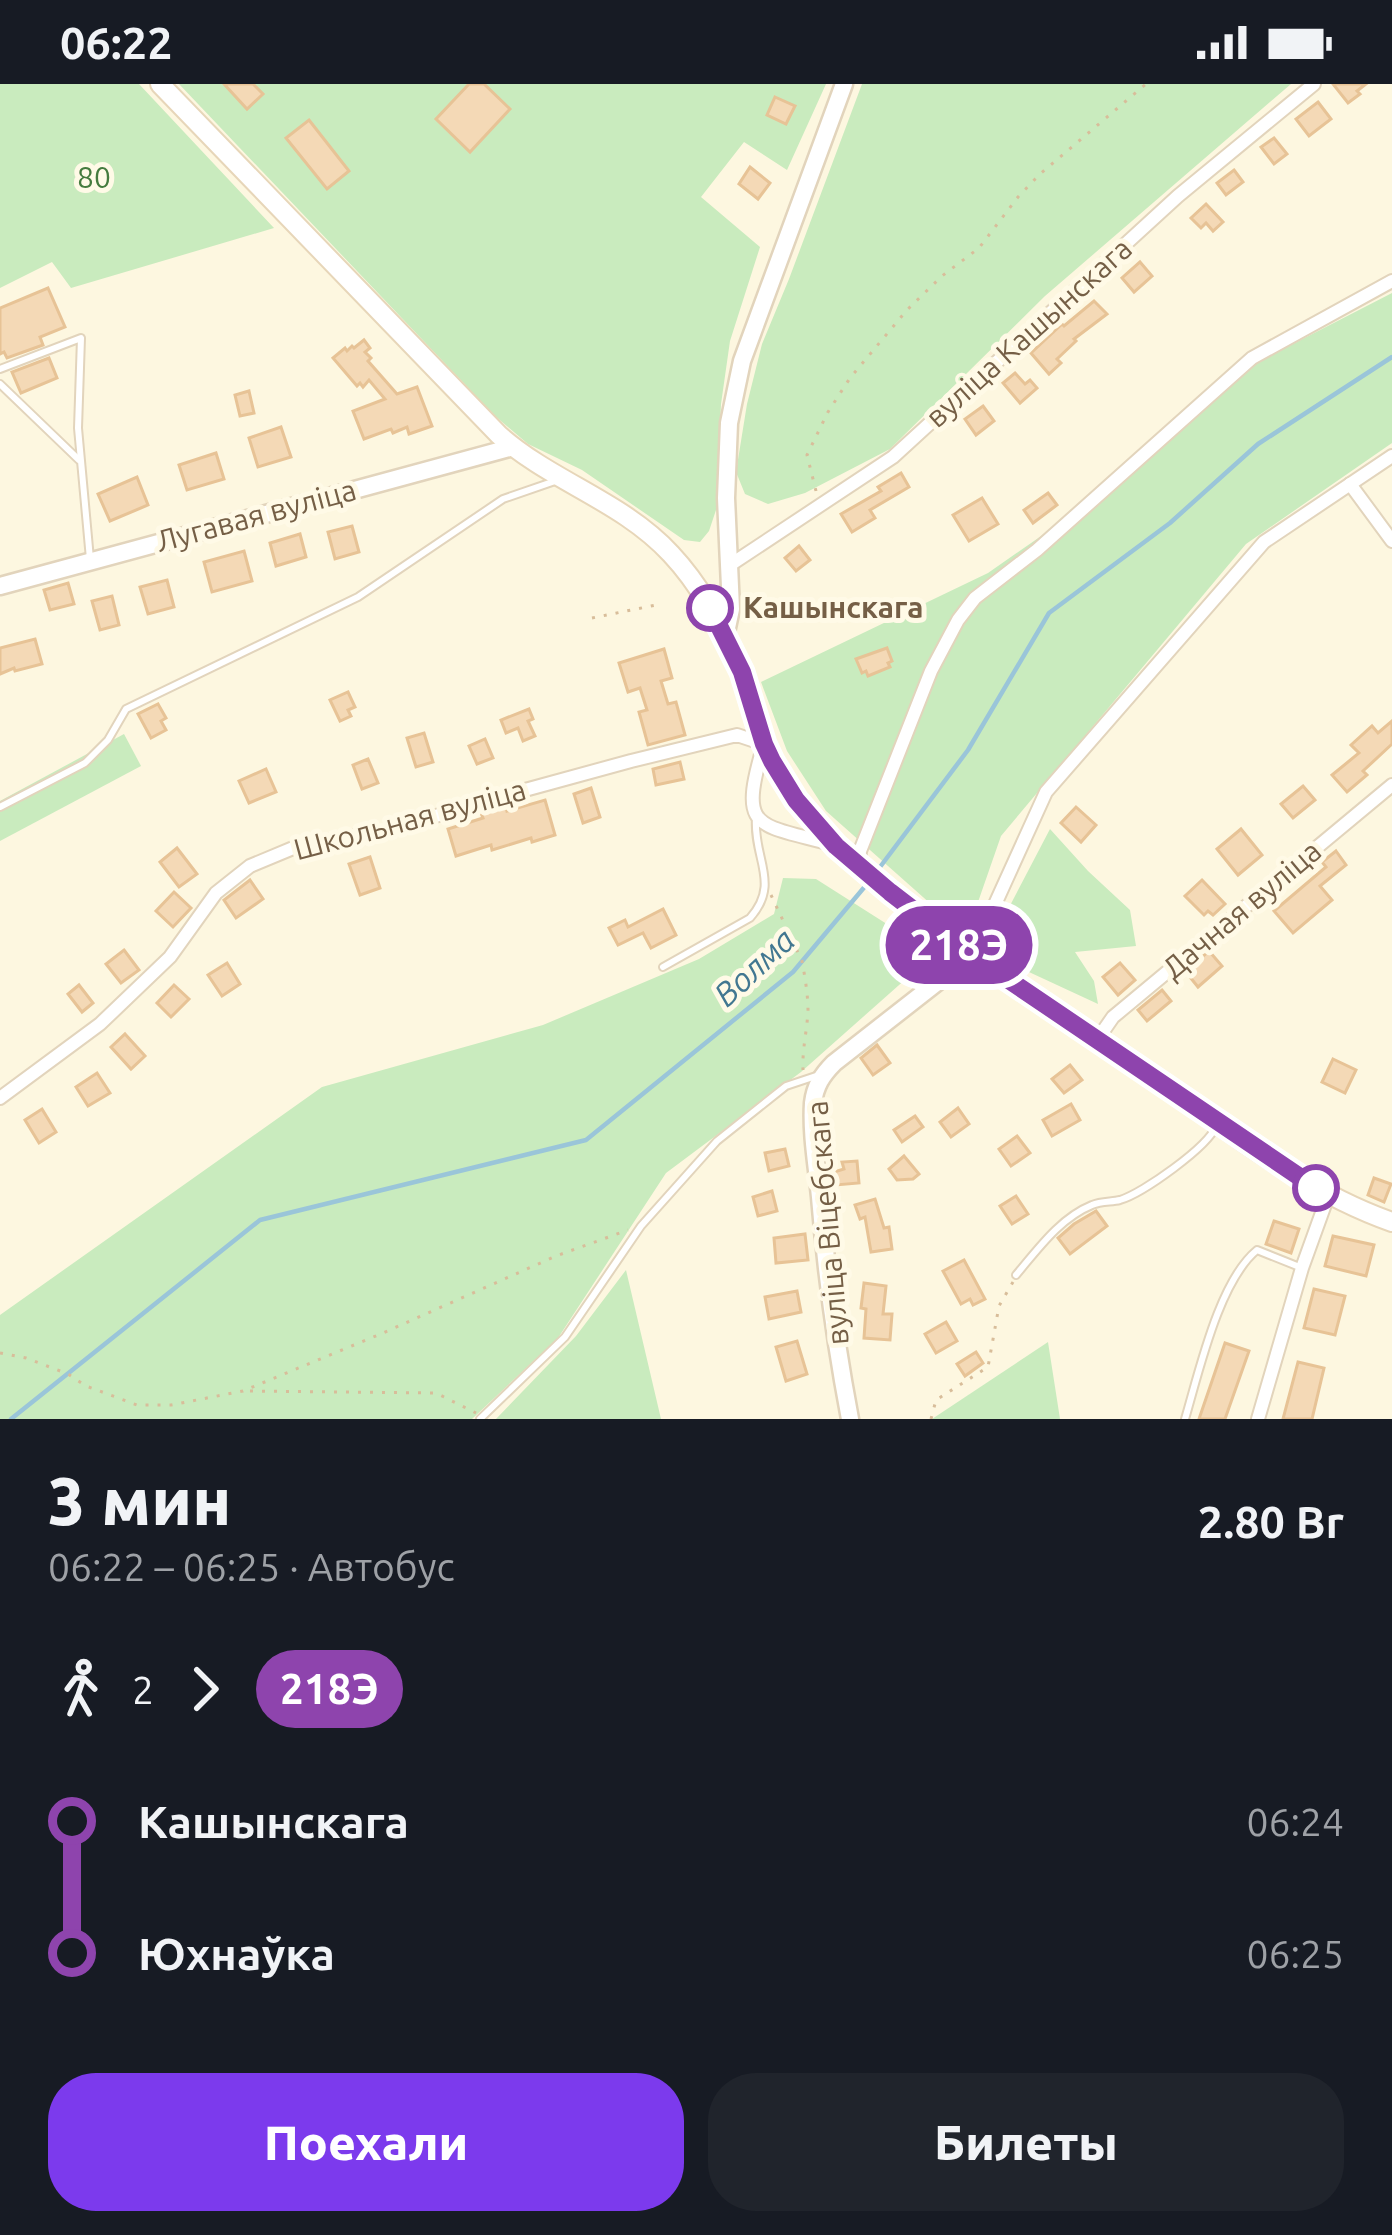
<!DOCTYPE html>
<html lang="ru">
<meta charset="utf-8">
<style>
body{margin:0;font-family:Ubuntu,sans-serif;background:#20242c;color:#f1f3f6;height:100vh;display:flex;flex-direction:column;font-size:45px;white-space:nowrap}
*{box-sizing:border-box;margin:0}
p{font-size:39px;color:#9ea1a6}
.icon{flex:none;width:66px;height:66px;fill:none;stroke:currentColor;stroke-width:2;stroke-linecap:round;stroke-linejoin:round}
.map{position:relative;height:1335px;overflow:hidden}
.details{display:flex;flex-direction:column;background:#171b24;flex:1}
.details>*{flex:none}
.badge{padding:0 24px;border-radius:39px;font-size:42px;line-height:78px}
.map>.badge{position:absolute;translate:-50% -50%;box-shadow:0 0 0 6px #fff}
.legs{display:flex;align-items:center;gap:18px;height:132px;padding:0 48px;font-size:39px}
.legs p{margin-inline-start:auto}
.headline{display:flex;align-items:center;justify-content:space-between;height:204px;padding:0 48px}
h1{font-size:66px;font-weight:800;line-height:90px}
.primary-button{display:flex;gap:24px;margin-top:auto;padding:24px 48px}
.primary-button a{flex:1;height:138px;border-radius:48px;background:#7c3aed;color:#fff;font-size:48px;font-weight:800;line-height:138px;text-align:center}
.primary-button a+a{background:#20242c;color:#f1f3f6}
ul{padding:0 48px;list-style:none}
li{display:flex;align-items:center;gap:42px;height:132px;font-size:45px}
li i{display:grid;place-items:center;width:18px;height:100%;margin:0 15px;background:currentColor}
li i::after{content:'';width:30px;height:30px;margin:-15px;border:9px solid;border-radius:50%;background:#171b24}
li p{margin-inline-start:auto}
li:first-child i{background:linear-gradient(#0000 50%,currentColor 0)}
li:last-child i{background:linear-gradient(currentColor 50%,#0000 0)}
.status{display:flex;justify-content:space-between;align-items:center;height:84px;padding:0 60px;background:#171b24;direction:ltr}
.status svg{height:33px;fill:currentColor}
.map>svg:first-child{display:block}
.green{fill:#c9ebbe}
.lines{fill:none;stroke-linecap:round;stroke-linejoin:round}
.stream{stroke:#9ac5d9;stroke-width:4.5}
.building{fill:#f4d9b6;stroke:#e7c396;stroke-width:3}
.service-casing{stroke:#e2d4bc;stroke-width:10}
.minor-casing{stroke:#e2d4bc;stroke-width:16}
.tertiary-casing{stroke:#e2d4bc;stroke-width:21}
.secondary-casing{stroke:#e7d6b9;stroke-width:22}
.path{stroke:#d8bd9a;stroke-width:3;stroke-dasharray:3 9;stroke-linecap:butt}
.service{stroke:#fff;stroke-width:6}
.minor{stroke:#fff;stroke-width:12}
.tertiary{stroke:#fff;stroke-width:16}
.secondary{stroke:#fff;stroke-width:18}
.line-1-casing{stroke:#fff;stroke-width:27}
.line-1{stroke:#8e44ad;stroke-width:18}
.stop-1-dot{fill:#fff;stroke:#8e44ad;stroke-width:6}
.labels{text-anchor:middle;stroke-width:10;stroke-linejoin:round;paint-order:stroke}
.park-label{font-size:30px;fill:#457b3e;stroke:#fffae7}
.street-label{font-size:30px;fill:#755f46;stroke:#fffae7}
.stop-label{font-size:30px;font-weight:bold;fill:#755f46;stroke:#fffae7;text-anchor:start}
.water-label{font-size:33px;font-style:italic;fill:#427791;stroke:#fffae7}
</style>
<div class="status"><b>06:22</b><svg viewBox="0 0 49 12"><path d="M0 12V9h3v3zM5 12V6h3v6zM10 12V3h3v9zM15 12V0h3v12zM26 1h20v11H26zM47 4h2v5h-2z"/></svg></div>
<div class="map">
<svg width="1392" height="1335" viewBox="0 0 1392 1335">
<rect width="100%" height="100%" fill="#fdf7e0"/>
<g class="green">
<polygon points="0,0 139,0 274,144 71,204 52,178 0,204"/>
<polygon points="179,0 826,0 787,86 744,58 701,113 760,163 730,257 721,320 716,426 709,447 700,458 684,456 582,386 528,360 495,332"/>
<polygon points="862,0 1291,0 1045,212 890,365 805,409 768,420 745,410 736,388 747,320 762,260 789,195"/>
<polygon points="1392,209 1392,359 1246,460 1001,752 970,841 959,845 826,727 787,667 761,598 988,489 1090,418 1258,278"/>
<polygon points="124,650 141,682 0,757 0,717"/>
<polygon points="1050,745 1088,787 1130,826 1136,862 1075,868 1094,897 1098,920 1014,881 992,856"/>
<polygon points="783,794 816,795 934,870 801,988 666,1089 558,1254 472,1335 0,1335 0,1231 322,1003 543,941 699,875 774,830"/>
<polygon points="626,1186 661,1335 496,1335 576,1252"/>
<polygon points="1048,1258 1060,1335 932,1335"/>
</g>
<g class="lines">
<g class="stream">
<polyline points="874,791 968,666 1049,529 1170,439 1258,360 1392,273"/>
<polyline points="11,1335 260,1136 586,1056 793,888 867,800"/>
</g>
</g>
<g class="building">
<polygon points="224,0 253,0 263,10 247,25"/>
<polygon points="469,0 484,0 510,25 470,68 436,35"/>
<polygon points="1333,0 1366,0 1357,7 1360,10 1348,19"/>
<polygon points="775,13 795,22 786,40 767,31"/>
<polygon points="1318,18 1331,35 1309,52 1296,35"/>
<polygon points="309,36 349,87 327,105 286,54"/>
<polygon points="1274,54 1287,70 1274,80 1261,63"/>
<polygon points="750,83 770,99 758,115 739,100"/>
<polygon points="1234,86 1243,98 1226,111 1217,99"/>
<polygon points="1206,120 1223,138 1213,147 1206,139 1201,144 1191,134"/>
<polygon points="1140,178 1152,192 1134,208 1122,194"/>
<polygon points="48,204 65,243 40,253 43,261 7,274 4,268 0,270 0,224"/>
<polygon points="1094,217 1107,230 1074,255 1076,257 1057,275 1061,279 1049,290 1031,269 1062,240 1064,242"/>
<polygon points="364,256 370,264 365,268 371,274 368,277 397,310 417,303 432,342 409,350 407,343 393,349 391,345 364,355 353,327 385,315 369,296 363,303 360,299 357,302 333,274 345,264 347,267 352,262 354,264"/>
<polygon points="49,274 57,294 21,309 12,288"/>
<polygon points="1015,289 1025,300 1030,296 1037,304 1020,319 1003,299"/>
<polygon points="249,307 254,329 240,332 235,311"/>
<polygon points="983,322 994,337 976,351 965,335"/>
<polygon points="281,343 291,373 258,383 249,354"/>
<polygon points="216,369 224,395 187,406 179,381"/>
<polygon points="901,389 909,403 870,426 875,434 852,448 841,430 881,407 878,403"/>
<polygon points="137,393 148,421 110,437 98,410"/>
<polygon points="1048,409 1057,421 1033,439 1024,426"/>
<polygon points="982,414 998,440 969,457 953,431"/>
<polygon points="352,442 359,468 335,475 328,448"/>
<polygon points="300,450 306,473 276,482 270,459"/>
<polygon points="799,462 810,476 796,487 785,474"/>
<polygon points="244,467 252,497 212,508 204,478"/>
<polygon points="167,496 174,523 148,530 140,503"/>
<polygon points="68,499 74,520 50,526 44,506"/>
<polygon points="112,512 119,541 100,546 92,517"/>
<polygon points="35,555 42,580 15,587 14,584 0,590 0,564"/>
<polygon points="887,564 892,577 888,579 890,583 868,592 866,587 862,589 856,575"/>
<polygon points="664,565 672,594 661,597 668,620 676,618 685,651 648,661 639,628 647,626 640,604 628,608 619,579"/>
<polygon points="348,608 355,623 348,626 351,632 340,637 330,616"/>
<polygon points="158,620 166,634 161,637 166,646 151,654 138,630"/>
<polygon points="529,625 533,635 528,637 535,652 523,657 518,644 506,649 501,636"/>
<polygon points="1392,637 1392,660 1363,687 1367,691 1347,708 1332,691 1359,669 1351,661 1372,642 1378,649"/>
<polygon points="424,649 433,678 416,683 407,654"/>
<polygon points="485,655 493,674 477,680 469,662"/>
<polygon points="368,675 378,699 362,705 353,681"/>
<polygon points="680,678 684,695 656,701 653,685"/>
<polygon points="266,685 276,708 249,719 239,697"/>
<polygon points="1303,702 1315,716 1293,734 1281,720"/>
<polygon points="591,704 600,733 583,739 574,710"/>
<polygon points="545,716 555,751 532,758 531,754 492,766 491,761 456,772 448,745 483,734 481,729 506,722 507,727"/>
<polygon points="1076,723 1096,741 1081,758 1061,739"/>
<polygon points="1241,745 1262,771 1238,791 1217,765"/>
<polygon points="177,764 197,790 179,803 160,778"/>
<polygon points="1336,767 1346,781 1320,802 1332,816 1293,849 1274,827 1326,783 1322,778"/>
<polygon points="370,773 380,804 360,811 349,780"/>
<polygon points="250,796 263,815 236,834 224,816"/>
<polygon points="1202,796 1225,820 1213,831 1208,827 1204,831 1185,812"/>
<polygon points="174,808 191,824 173,843 156,827"/>
<polygon points="663,825 676,851 651,864 643,849 618,861 609,844 625,836 628,843"/>
<polygon points="124,866 139,886 121,899 106,880"/>
<polygon points="1209,867 1222,882 1198,903 1185,887"/>
<polygon points="227,879 240,900 222,912 208,891"/>
<polygon points="1120,879 1135,896 1118,911 1103,893"/>
<polygon points="79,901 93,919 82,928 68,910"/>
<polygon points="174,901 189,915 171,933 157,919"/>
<polygon points="1162,906 1171,917 1147,937 1138,926"/>
<polygon points="125,950 145,972 131,985 111,963"/>
<polygon points="877,961 890,979 873,991 861,974"/>
<polygon points="1333,975 1356,986 1345,1009 1322,998"/>
<polygon points="1070,981 1082,996 1064,1009 1052,995"/>
<polygon points="97,989 110,1009 88,1022 76,1003"/>
<polygon points="1071,1020 1080,1036 1052,1052 1043,1036"/>
<polygon points="958,1024 969,1040 951,1053 940,1038"/>
<polygon points="42,1025 56,1048 39,1059 25,1036"/>
<polygon points="915,1032 923,1043 902,1058 894,1046"/>
<polygon points="1017,1052 1030,1069 1011,1082 999,1065"/>
<polygon points="785,1065 789,1082 769,1087 765,1069"/>
<polygon points="904,1072 919,1090 913,1095 897,1096 889,1085"/>
<polygon points="857,1077 859,1099 836,1101 834,1088 844,1085 842,1078"/>
<polygon points="1374,1094 1391,1100 1384,1118 1368,1111"/>
<polygon points="772,1107 777,1127 758,1132 753,1113"/>
<polygon points="1016,1112 1028,1130 1012,1140 1000,1122"/>
<polygon points="875,1115 884,1144 889,1143 892,1165 871,1168 865,1133 860,1135 855,1121"/>
<polygon points="1096,1127 1107,1142 1070,1170 1058,1154 1074,1140"/>
<polygon points="1274,1137 1299,1145 1291,1169 1266,1160"/>
<polygon points="805,1150 808,1176 776,1179 774,1154"/>
<polygon points="1333,1152 1374,1161 1366,1192 1325,1182"/>
<polygon points="964,1176 985,1215 973,1221 970,1215 961,1220 943,1187"/>
<polygon points="864,1199 886,1202 883,1230 892,1230 890,1256 864,1254 866,1225 861,1224"/>
<polygon points="1314,1205 1345,1212 1335,1251 1304,1244"/>
<polygon points="797,1207 801,1228 769,1235 765,1213"/>
<polygon points="946,1238 957,1257 936,1269 925,1250"/>
<polygon points="797,1257 807,1290 786,1297 776,1263"/>
<polygon points="1225,1259 1249,1267 1225,1335 1199,1335"/>
<polygon points="976,1268 983,1279 965,1292 957,1280"/>
<polygon points="1298,1278 1324,1284 1312,1335 1283,1335"/>
</g>
<g class="lines">
<defs>
<g id="service">
<polyline points="0,285 81,254 78,344 90,475"/>
<polyline points="0,300 79,376"/>
<polyline points="0,723 85,679 108,656 126,625 358,513 503,415 558,396"/>
<path d="M663 883 750 834C781 799 753 775 756 734"/>
<path d="M1016 1191C1038 1165 1060 1134 1092 1121 1101 1117 1111 1118 1120 1116 1143 1109 1208 1063 1216 1042"/>
<polyline points="480,1335 565,1253 641,1142 717,1057 786,1002 819,991"/>
<path d="M1185 1335C1199 1288 1219 1197 1257 1166L1302 1184"/>
</g>
<g id="minor">
<polyline points="1350,400 1392,457"/>
<polyline points="730,481 893,373 1178,112 1314,0"/>
<polyline points="859,782 860,767 931,587 958,536 975,514 1037,466 1252,274 1392,197"/>
<polyline points="972,871 1046,708 1264,458 1392,372"/>
<polyline points="1097,956 1113,933 1392,701"/>
<path d="M0 1014 100 940 170 873 216 809 250 782 298 762 392 746 470 721 631 677 737 651 764 660C738 748 755 739 834 761"/>
<polyline points="1258,1335 1302,1184 1328,1112"/>
</g>
<g id="tertiary">
<polyline points="0,502 513,363"/>
<polyline points="725,553 731,525 726,414 729,339 742,277 844,0"/>
<path d="M850 1335C836 1262 826 1187 820 1113 817 1082 811 1050 813 1019 815 1002 822 991 834 979L972 871"/>
</g>
<path id="secondary" d="M160 0 499 351C552 398 622 417 671 470 701 502 724 545 741 586 751 609 755 633 763 656 770 676 782 694 794 712 826 759 873 796 919 831 989 884 1063 933 1136 982 1216 1037 1300 1106 1392 1138"/>
</defs>
<use href="#service" class="service-casing"/>
<use href="#minor" class="minor-casing"/>
<use href="#tertiary" class="tertiary-casing"/>
<use href="#secondary" class="secondary-casing"/>
<g class="path">
<polyline points="816,407 807,371 828,328 850,294 907,226 942,192 979,164 1018,113 1040,90 1146,0"/>
<polyline points="592,534 656,521"/>
<path d="M771 811 802 877C805 893 808 911 808 927 807 947 802 966 803 986"/>
<polyline points="0,1269 26,1274 68,1290 86,1302 137,1321 171,1321 243,1307 383,1249 556,1172 628,1146"/>
<polyline points="250,1307 436,1309 476,1329"/>
<polyline points="931,1335 936,1316 988,1283 999,1222 1013,1198"/>
</g>
<use href="#service" class="service"/>
<use href="#minor" class="minor"/>
<use href="#tertiary" class="tertiary"/>
<use href="#secondary" class="secondary"/>
</g>
<g class="lines">
<defs>
<polyline id="line-1" points="710,524 742,588 764,660 772,677 796,716 836,762 890,808 972,871 1316,1104"/>
</defs>
<use href="#line-1" class="line-1-casing"/>
<use href="#line-1" class="line-1"/>
</g>
<g class="stop-1-dot">
<circle cx="710" cy="524" r="21"/>
<circle cx="1316" cy="1104" r="21"/>
</g>
<g class="labels">
<g class="park-label">
<text x="94" y="104">80</text>
</g>
<g class="street-label">
<text transform="translate(1029 249) rotate(-42)" y="10">вуліца Кашынскага</text>
<text transform="translate(256 432) rotate(-15)" y="10">Лугавая вуліца</text>
<text transform="translate(410 736) rotate(-15)" y="10">Школьная вуліца</text>
<text transform="translate(1242 826) rotate(-40)" y="10">Дачная вуліца</text>
<text transform="translate(828 1139) rotate(-95)" y="10">вуліца Віцебскага</text>
</g>
<g class="stop-label">
<text x="743" y="534">Кашынскага</text>
</g>
<g class="water-label">
<text transform="translate(754 883) rotate(-43)" y="12">Волма</text>
</g>
</g>
</svg>
<b class="badge" style="left:959px;top:861px;background:#8e44ad;color:#fff">218Э</b>
</div>
<section class="details">
<div class="headline"><div><h1>3 мин</h1><p>06:22 – 06:25 · Автобус</p></div><b>2.80 Br</b></div>
<div class="legs"><svg class="icon" aria-label="walk" viewBox="0 0 24 24"><circle cx="13" cy="4" r="2"/><path d="M13 8l-2 6 4 7M11 14l-3 7M7 12l3-4h3l4 4"/></svg>2<svg class="icon" aria-label="forward" viewBox="0 0 24 24"><path d="M9 5l7 7-7 7"/></svg><b class="badge" style="background:#8e44ad;color:#fff">218Э</b></div>
<ul>
<li><i style="color:#8e44ad"></i><b>Кашынскага</b><p>06:24</p></li>
<li><i style="color:#8e44ad"></i><b>Юхнаўка</b><p>06:25</p></li>
</ul>
<div class="primary-button"><a>Поехали</a><a>Билеты</a></div>
</section>
